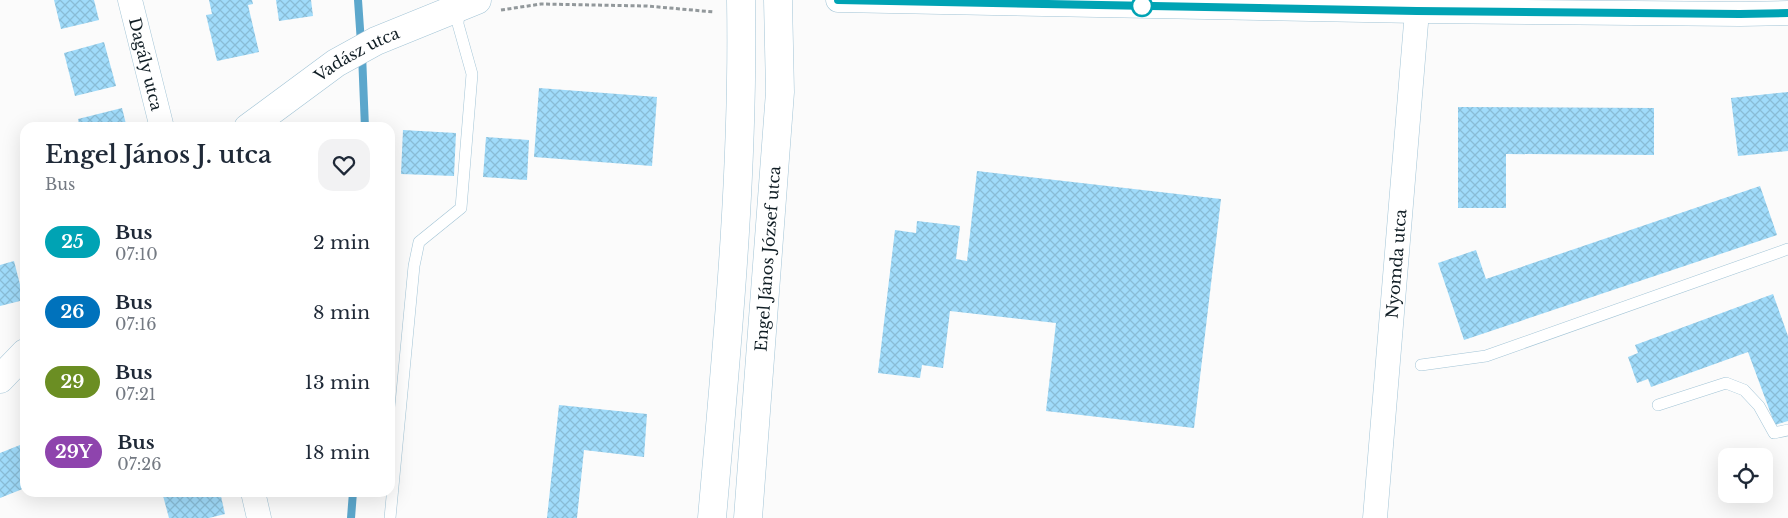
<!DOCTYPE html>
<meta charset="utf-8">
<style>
body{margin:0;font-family:"Libre Baskerville",serif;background:#f2f2f3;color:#1f2937;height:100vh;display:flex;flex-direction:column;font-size:19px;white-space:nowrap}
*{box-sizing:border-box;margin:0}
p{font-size:16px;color:#747a83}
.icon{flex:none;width:28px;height:28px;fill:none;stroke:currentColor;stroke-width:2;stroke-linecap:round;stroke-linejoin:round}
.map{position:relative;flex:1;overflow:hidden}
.sheet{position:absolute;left:20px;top:122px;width:375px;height:375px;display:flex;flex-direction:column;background:#fff;border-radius:15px;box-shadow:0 5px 20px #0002}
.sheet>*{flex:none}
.badge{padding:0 10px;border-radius:16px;font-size:18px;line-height:32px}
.controls{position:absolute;left:1718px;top:448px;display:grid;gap:10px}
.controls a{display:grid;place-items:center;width:55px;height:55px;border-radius:10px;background:#fff;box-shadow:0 5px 20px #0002;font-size:25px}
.map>.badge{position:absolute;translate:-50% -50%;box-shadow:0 0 0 2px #fff}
.round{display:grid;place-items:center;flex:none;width:52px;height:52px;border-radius:15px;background:#f2f2f3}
.headline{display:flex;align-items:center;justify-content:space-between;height:85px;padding:0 25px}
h1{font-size:24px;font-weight:600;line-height:38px}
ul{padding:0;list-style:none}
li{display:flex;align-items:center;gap:15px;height:70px;padding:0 25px}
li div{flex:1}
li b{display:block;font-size:19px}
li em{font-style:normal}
li .badge{min-width:55px;font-weight:700;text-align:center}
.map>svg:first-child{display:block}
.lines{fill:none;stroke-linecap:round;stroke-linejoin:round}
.stream{stroke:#5ca7cc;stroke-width:8}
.building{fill:url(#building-cross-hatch)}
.lane-casing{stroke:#a2c4d6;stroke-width:12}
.street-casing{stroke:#a2c4d6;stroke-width:25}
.secondary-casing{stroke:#a2c4d6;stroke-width:29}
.path{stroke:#92989b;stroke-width:3;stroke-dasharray:4 2.5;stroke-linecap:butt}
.lane{stroke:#fff;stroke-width:11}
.street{stroke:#fff;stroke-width:24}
.secondary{stroke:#fff;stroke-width:28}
.line-casing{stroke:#fff;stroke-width:11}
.line{stroke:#00a3b4;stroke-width:8}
.stop-dot{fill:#fff;stroke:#00a3b4;stroke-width:2.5}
.labels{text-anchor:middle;stroke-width:4;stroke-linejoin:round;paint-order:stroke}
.street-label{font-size:16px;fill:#111e25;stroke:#fff}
</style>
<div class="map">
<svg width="1788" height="518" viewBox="0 0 1788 518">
<defs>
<pattern id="building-cross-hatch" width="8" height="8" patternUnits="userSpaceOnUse" patternTransform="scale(1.25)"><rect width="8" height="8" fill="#a0dbfa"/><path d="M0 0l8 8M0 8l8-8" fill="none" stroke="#89bcd6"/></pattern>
</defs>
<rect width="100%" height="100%" fill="#fbfbfb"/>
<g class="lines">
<g class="stream">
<polyline points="358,0 361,43"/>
<polyline points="362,54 365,128"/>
<polyline points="351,518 353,492"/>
</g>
</g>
<g class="building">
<polygon points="54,0 94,0 99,20 61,29"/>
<polygon points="209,0 252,0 253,4 248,5 259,52 217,61 206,15 212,14"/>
<polygon points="276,0 311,0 313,16 279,21"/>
<polygon points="104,42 116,86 75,96 64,53"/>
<polygon points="539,88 657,97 652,166 534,157"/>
<polygon points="1788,92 1788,151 1738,156 1731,98"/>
<polygon points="1458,107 1654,108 1654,155 1506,154 1506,208 1458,208"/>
<polygon points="122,108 127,128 80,128 78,119"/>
<polygon points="403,130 456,133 454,176 401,174"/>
<polygon points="486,137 529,140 527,180 483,177"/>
<polygon points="977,171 1221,199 1194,428 1046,411 1056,323 950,311 943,368 922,365 920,378 878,373 895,230 916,233 917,221 960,226 956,259 967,261"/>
<polygon points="1760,186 1777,235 1464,340 1438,263 1476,250 1486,279"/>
<polygon points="14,261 24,300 0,306 0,265"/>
<polygon points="1773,294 1788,336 1788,421 1775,425 1748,352 1651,387 1648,379 1637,383 1628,357 1638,353 1635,345"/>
<polygon points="559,405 647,414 644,457 584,450 577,518 547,518"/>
<polygon points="25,443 25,488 0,498 0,453"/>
<polygon points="162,492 220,492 225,514 209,518 169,518"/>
</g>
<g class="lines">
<defs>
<g id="lane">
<polyline points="1421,365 1486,356 1788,249"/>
<polyline points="1658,405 1726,383 1744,390 1759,406 1774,433 1788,430"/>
<polyline points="390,518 414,266 419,242 461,208 472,74 458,24 459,9"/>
</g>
<g id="street">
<path id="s1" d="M130 0 162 128"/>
<polyline points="838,0 1417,11 1740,14 1788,13"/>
<polyline points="253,492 259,518"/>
<path id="s2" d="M1375 518 1417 11"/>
</g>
<g id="secondary">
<path id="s3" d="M248 128 336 63 376 41 477 0"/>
<polyline points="0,379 25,353"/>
<path d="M712 518C727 346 744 173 741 0"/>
<path id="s4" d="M748 518 780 92 778 0"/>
</g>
</defs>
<use href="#lane" class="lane-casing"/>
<use href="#street" class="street-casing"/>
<use href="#secondary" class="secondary-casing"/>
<polyline class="path" points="501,10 541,4 647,6 714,12"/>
<use href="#lane" class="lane"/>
<use href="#street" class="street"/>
<use href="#secondary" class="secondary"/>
</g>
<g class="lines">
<defs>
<polyline id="line" points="838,0 1417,11 1740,14 1788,13"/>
</defs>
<use href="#line" class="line-casing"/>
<use href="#line" class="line"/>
</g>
<circle class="stop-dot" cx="1142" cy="6" r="10"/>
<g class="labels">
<g class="street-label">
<text dy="6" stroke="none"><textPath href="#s3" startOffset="132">Vadász utca</textPath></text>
<text dy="6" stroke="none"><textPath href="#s1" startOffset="66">Dagály utca</textPath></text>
<text dy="6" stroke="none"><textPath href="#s4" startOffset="260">Engel János József utca</textPath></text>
<text dy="6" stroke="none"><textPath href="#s2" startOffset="255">Nyomda utca</textPath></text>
</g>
</g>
</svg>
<div class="controls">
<a><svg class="icon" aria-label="locate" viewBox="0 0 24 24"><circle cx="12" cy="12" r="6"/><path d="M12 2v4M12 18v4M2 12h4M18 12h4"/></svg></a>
</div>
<section class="sheet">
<div class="headline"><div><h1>Engel János J. utca</h1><p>Bus</p></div><a class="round"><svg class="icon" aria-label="heart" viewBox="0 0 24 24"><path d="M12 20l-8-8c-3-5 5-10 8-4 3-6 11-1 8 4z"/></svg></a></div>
<ul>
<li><span class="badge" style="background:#00a3b4;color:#fff">25</span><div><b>Bus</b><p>07:10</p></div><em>2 min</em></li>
<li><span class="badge" style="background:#0072bc;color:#fff">26</span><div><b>Bus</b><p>07:16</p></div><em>8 min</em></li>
<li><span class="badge" style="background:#6b8e23;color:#fff">29</span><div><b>Bus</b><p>07:21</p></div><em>13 min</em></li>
<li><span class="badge" style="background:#8e44ad;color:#fff">29Y</span><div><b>Bus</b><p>07:26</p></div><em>18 min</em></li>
</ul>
</section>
</div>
